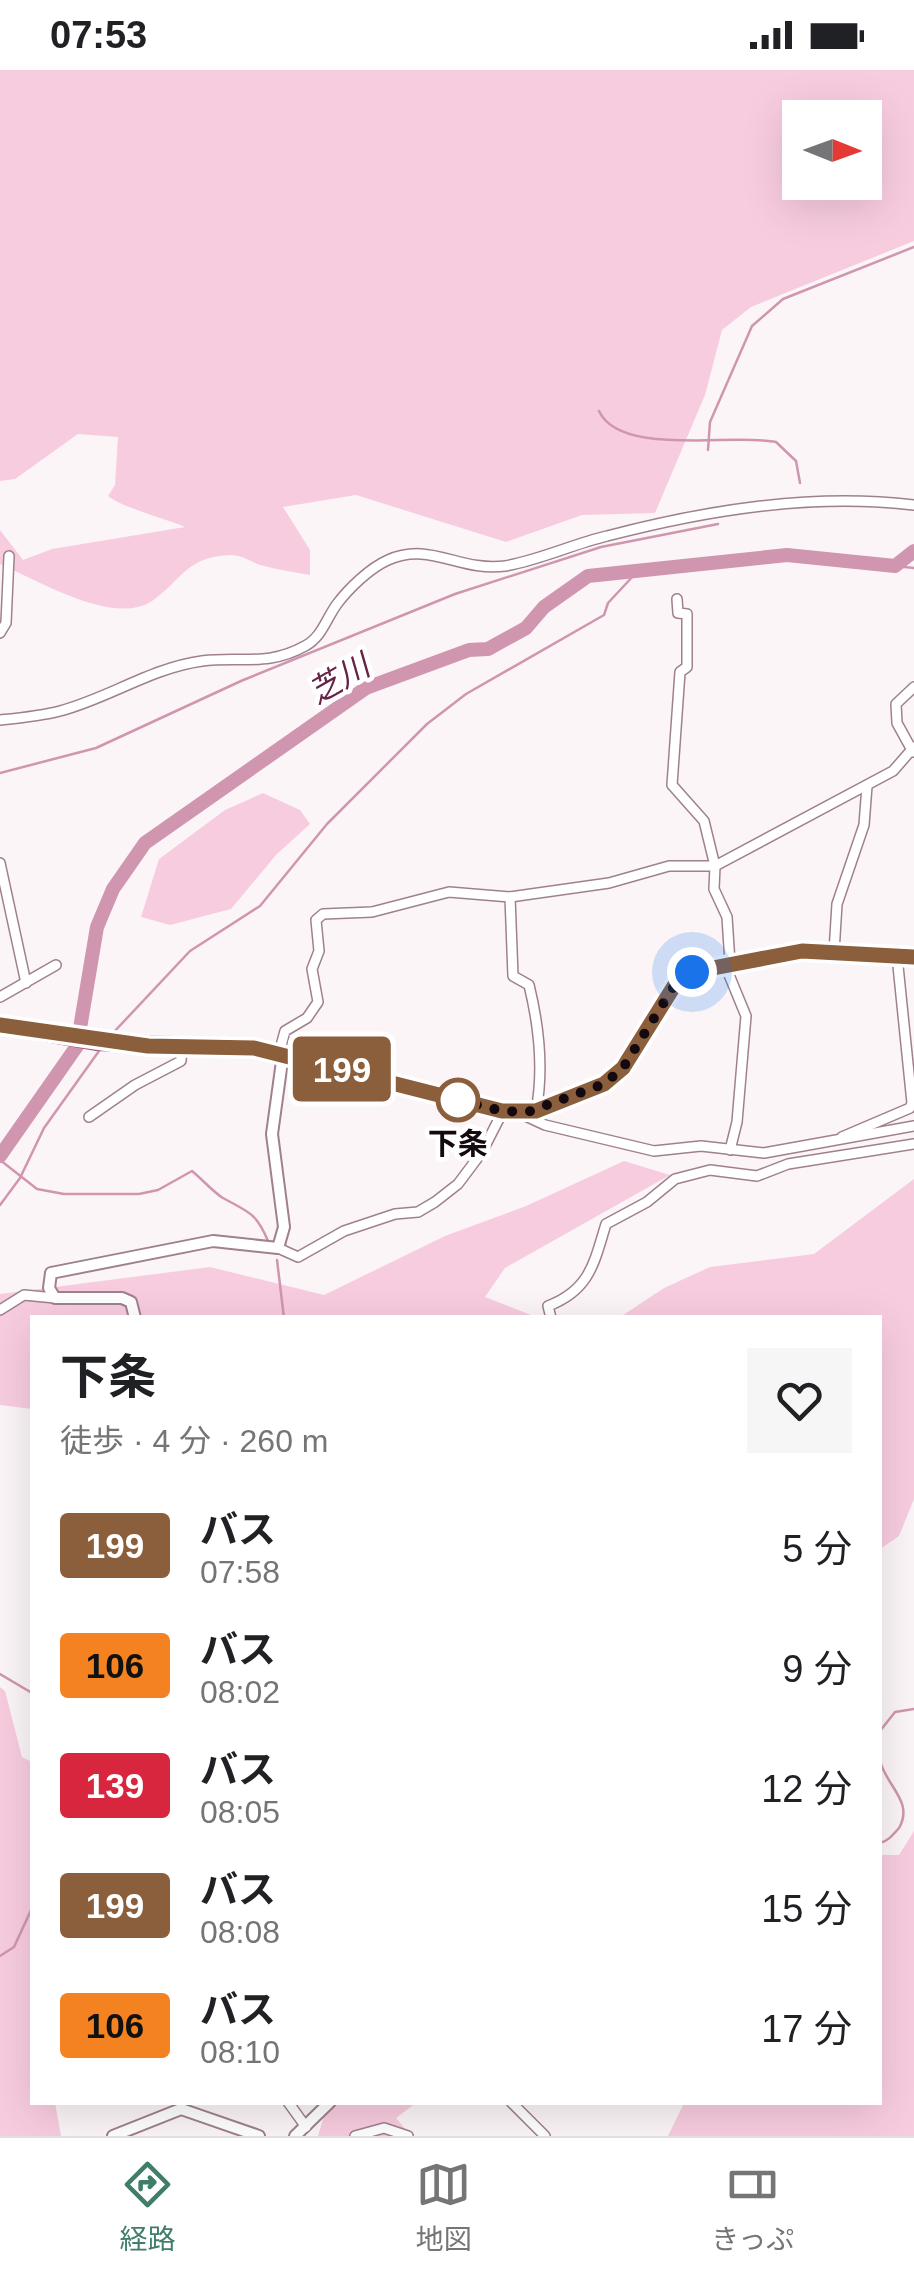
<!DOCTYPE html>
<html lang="ja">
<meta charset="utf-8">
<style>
body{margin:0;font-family:Arial,"Noto Sans JP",sans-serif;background:#f6f6f6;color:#202124;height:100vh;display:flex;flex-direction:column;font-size:38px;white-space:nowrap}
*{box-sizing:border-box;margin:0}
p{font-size:32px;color:#757577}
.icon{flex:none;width:55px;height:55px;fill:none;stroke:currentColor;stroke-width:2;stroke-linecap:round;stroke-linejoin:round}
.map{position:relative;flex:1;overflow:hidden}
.side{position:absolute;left:30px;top:1245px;width:852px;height:790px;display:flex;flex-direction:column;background:#fff;border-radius:0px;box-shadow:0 10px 40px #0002}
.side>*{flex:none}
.badge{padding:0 20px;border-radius:8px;font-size:35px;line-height:65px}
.needle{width:65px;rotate:91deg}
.controls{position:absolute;left:782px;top:30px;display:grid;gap:20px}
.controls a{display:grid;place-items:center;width:100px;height:100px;border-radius:0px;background:#fff;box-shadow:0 10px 40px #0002;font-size:50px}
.you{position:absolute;width:50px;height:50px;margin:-25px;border:8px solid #fff;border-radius:50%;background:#1a73e8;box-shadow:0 0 0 15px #1a73e833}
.map>.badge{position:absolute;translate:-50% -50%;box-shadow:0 0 0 5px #fff}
.round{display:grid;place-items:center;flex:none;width:105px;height:105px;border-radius:0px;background:#f6f6f6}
.summary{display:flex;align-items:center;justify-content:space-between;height:170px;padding:0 30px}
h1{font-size:48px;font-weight:700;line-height:75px}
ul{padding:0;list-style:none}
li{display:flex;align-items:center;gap:30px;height:120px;padding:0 30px}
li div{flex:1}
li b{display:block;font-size:38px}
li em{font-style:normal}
li .badge{min-width:110px;font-weight:700;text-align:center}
.status{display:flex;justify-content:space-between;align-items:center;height:70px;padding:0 50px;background:#fff;direction:ltr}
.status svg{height:28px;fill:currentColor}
.menu{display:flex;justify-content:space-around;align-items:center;height:140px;border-top:2px solid #e0e0e0;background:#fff;font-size:28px;color:#757577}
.menu a{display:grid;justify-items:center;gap:5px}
.menu .selected{color:#407e6b}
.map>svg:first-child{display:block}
.green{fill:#f8ccdf;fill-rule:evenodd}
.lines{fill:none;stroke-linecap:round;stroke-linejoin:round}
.stream{stroke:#d096af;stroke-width:2.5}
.river{stroke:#d096af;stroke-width:14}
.minor-casing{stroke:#9f818e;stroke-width:12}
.tertiary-casing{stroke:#9f818e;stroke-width:14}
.primary-casing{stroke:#a2577b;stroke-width:18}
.minor{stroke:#fff;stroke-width:9}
.tertiary{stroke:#fff;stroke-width:10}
.primary{stroke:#f5b3d3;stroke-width:14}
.line-casing{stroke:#fff;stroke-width:22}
.line{stroke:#8b5e3c;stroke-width:15}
.walk{stroke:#14090e;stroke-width:10;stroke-dasharray:0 18}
.stop-dot{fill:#fff;stroke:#8b5e3c;stroke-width:5}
.labels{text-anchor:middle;stroke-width:9;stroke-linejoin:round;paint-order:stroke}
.stop-label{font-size:30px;font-weight:bold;fill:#14090e;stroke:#fff}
.water-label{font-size:32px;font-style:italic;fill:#672346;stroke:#fff}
</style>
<div class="status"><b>07:53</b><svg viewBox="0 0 49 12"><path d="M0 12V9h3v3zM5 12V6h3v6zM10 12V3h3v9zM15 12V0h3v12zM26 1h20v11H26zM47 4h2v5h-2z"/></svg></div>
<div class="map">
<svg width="914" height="2066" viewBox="0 0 914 2066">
<rect width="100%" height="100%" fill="#fcf5f8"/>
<g class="green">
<path d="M0 0H914V171L751 237 722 260 705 325 655 443 582 445 506 472 356 425 283 437 310 480V505C295 502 279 500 264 496 251 493 245 485 229 485 186 487 181 511 152 531 114 557 35 509 0 494V460L23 490 52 479 185 457C164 448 123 438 108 426L115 415 118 367 78 364 15 409 0 411ZM800 48H865V112H800Z"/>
<polygon points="263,723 300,740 310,754 276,785 231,839 170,855 141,847 159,789 225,740"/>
<polygon points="624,1091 670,1105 505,1198 485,1227 536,1247 32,1248 32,1339 0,1335 0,1224 210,1197 324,1225 445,1166 526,1136"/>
<polygon points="914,1109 914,1429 899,1466 880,1479 880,1248 620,1247 664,1218 710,1197 814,1184"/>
<polygon points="0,1617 5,1621 22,1687 32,1692 32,2032 55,2033 61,2066 0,2066"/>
<polygon points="914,1761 914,2066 668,2066 684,2033 880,2032 880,1785 899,1785"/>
<polygon points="328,2033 416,2033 396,2048 411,2066 318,2066"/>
</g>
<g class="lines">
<g class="stream">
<path d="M599 341C620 387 733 363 776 372L796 391 800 413"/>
<polyline points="708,380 710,352 752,256 783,229 914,177"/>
<polyline points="895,496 914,498"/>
<polyline points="0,703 96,678 241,611 455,524 601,477 718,454"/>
<polyline points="113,963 190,881 260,836 327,754 427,654 466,624 604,545 608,533 635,504"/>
<path d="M0 1090 37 1119 64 1124H139L158 1120 192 1101C202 1109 213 1122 223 1128 248 1142 256 1142 268 1171"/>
<polyline points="0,1135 20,1108 44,1058 99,981"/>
<polyline points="277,1190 284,1248"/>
<polyline points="0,1604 32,1623"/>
<polyline points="880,1661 895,1642 914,1639"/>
<path d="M880 1691C887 1717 914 1732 899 1758 892 1766 888 1771 880 1773"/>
<polyline points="0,1886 14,1877 32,1838"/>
</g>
<polyline class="river" points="0,1086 77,976 97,857 113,819 145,773 366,618 469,580 488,579 526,558 544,537 588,506 787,485 895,496 914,481"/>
<defs>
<g id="minor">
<polyline points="677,529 678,543 687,544 687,597 680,602 672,715 704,751 715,796 714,819 727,847 730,893"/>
<polyline points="0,563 6,553 9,486"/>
<path d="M0 650C20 648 41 646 60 641 109 628 151 598 202 591 241 586 267 597 305 576 322 567 326 549 337 534 349 518 370 498 388 490 430 471 459 502 505 496 540 490 573 474 607 466 707 440 811 423 914 435"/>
<polyline points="913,682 897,653 896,634 914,617"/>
<polyline points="0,793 26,913"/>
<path d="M510 827 513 906 529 915C539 956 544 999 536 1041"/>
<polyline points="834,882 837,834 864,755 867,716"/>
<polyline points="725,895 746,946 737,1052 730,1080"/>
<polyline points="0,927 56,895"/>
<polyline points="279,983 285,961 307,948 318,932 312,899 319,881 316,850 323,844 372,842 449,822 510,827 609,813 669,796 715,796 893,701 914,677"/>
<polyline points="519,1043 545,1055 654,1081 701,1076 764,1083 914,1056"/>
<polyline points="89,1047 135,1015 181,991 182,977"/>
<polyline points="842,1067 910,1038 912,1033 897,886"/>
<polyline points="278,1178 298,1187 344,1161 395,1144 418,1142 435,1132 458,1114 482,1082 503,1041"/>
<polyline points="0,1240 24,1225 55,1228"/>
<path d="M551 1248 548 1236C590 1220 594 1193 606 1154L647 1132 675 1109 710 1100 757 1106 788 1094 914 1074"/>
<polyline points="288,2032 306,2057"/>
<polyline points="511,2032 545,2066"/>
<polyline points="355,2066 384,2058 408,2066"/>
</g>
<g id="tertiary">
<polyline points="135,1248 131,1232 122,1228 55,1228 49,1218 51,1203 213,1171 278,1178 284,1157 272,1064 283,984"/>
<polyline points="113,2066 181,2039 259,2066"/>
<polyline points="295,2066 330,2032"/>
</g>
<polyline id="primary" points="0,955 96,972 254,978 503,1041 536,1041 604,1014 623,998 676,913 692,902 801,881 914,887"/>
</defs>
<use href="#minor" class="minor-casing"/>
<use href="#tertiary" class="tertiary-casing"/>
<use href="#primary" class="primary-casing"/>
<use href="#minor" class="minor"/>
<use href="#tertiary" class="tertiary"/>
<use href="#primary" class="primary"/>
</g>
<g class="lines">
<defs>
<polyline id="line" points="0,955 148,976 254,978 502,1041 536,1041 604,1014 623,998 676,913 692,902 802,881 914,887"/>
</defs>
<use href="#line" class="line-casing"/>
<use href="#line" class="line"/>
<polyline class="walk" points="458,1030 450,1028 502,1041 528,1042 604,1014 623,998 676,913 692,902"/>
</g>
<circle class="stop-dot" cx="458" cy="1030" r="20"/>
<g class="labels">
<g class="stop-label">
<text x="458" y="1084">下条</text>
</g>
<g class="water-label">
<text transform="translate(339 609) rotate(-30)" y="11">芝川</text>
</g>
</g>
</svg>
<div class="controls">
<a><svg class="needle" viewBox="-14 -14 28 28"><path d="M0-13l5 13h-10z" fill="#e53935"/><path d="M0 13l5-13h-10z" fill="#757577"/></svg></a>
</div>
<div class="you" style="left:692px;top:902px"></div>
<b class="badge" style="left:342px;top:999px;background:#8b5e3c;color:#fff">199</b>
<section class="side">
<div class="summary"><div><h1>下条</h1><p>徒歩 · 4 分 · 260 m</p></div><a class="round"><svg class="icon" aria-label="heart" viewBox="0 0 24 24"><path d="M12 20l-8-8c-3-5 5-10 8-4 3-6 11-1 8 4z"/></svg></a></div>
<ul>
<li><span class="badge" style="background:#8b5e3c;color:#fff">199</span><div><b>バス</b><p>07:58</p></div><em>5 分</em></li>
<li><span class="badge" style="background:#f58220;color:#111">106</span><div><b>バス</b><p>08:02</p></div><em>9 分</em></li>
<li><span class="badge" style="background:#d7263d;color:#fff">139</span><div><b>バス</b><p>08:05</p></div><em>12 分</em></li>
<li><span class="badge" style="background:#8b5e3c;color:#fff">199</span><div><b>バス</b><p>08:08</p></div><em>15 分</em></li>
<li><span class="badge" style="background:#f58220;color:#111">106</span><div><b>バス</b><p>08:10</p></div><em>17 分</em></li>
</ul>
</section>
</div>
<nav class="menu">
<a class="selected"><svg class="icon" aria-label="directions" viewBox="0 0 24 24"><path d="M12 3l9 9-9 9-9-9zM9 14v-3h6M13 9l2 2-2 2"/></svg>経路</a>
<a><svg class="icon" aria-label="map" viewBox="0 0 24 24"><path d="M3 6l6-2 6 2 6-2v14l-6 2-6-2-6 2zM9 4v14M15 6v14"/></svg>地図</a>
<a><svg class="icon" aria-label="tickets" viewBox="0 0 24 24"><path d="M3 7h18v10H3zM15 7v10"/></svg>きっぷ</a>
</nav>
